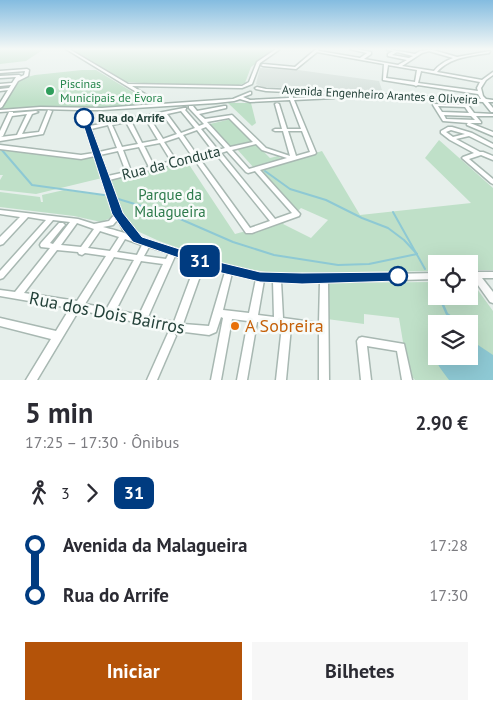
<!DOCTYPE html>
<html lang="pt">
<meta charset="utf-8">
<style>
body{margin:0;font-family:"PT Sans",sans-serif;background:#f7f7f7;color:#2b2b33;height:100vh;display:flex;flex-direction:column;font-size:19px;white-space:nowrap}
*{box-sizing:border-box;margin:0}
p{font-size:16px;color:#7c7c81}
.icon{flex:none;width:28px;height:28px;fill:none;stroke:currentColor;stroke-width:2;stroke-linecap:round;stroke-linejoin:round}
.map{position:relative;height:380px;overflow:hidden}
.sheet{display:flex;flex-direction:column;background:#fff;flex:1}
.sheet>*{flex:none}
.badge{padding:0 10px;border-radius:8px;font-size:18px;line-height:32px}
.buttons{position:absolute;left:428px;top:255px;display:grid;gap:10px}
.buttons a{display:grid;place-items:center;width:50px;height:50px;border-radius:0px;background:#fff;box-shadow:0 5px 20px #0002;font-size:25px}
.map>.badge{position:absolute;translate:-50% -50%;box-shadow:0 0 0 2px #fff}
.legs{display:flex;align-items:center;gap:8px;height:55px;padding:0 25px;font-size:16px}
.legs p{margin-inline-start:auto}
.summary{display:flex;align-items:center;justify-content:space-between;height:85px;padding:0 25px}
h1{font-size:28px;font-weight:700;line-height:38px}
.primary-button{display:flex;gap:10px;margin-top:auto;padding:10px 25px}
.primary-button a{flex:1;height:58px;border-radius:0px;background:#b45309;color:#fff;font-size:20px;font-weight:700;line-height:58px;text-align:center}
.primary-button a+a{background:#f7f7f7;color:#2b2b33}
ul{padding:0 25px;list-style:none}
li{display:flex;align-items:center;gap:18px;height:50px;font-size:19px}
li i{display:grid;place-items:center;width:8px;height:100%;margin:0 6px;background:currentColor}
li i::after{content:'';width:12px;height:12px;margin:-6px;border:4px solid;border-radius:50%;background:#fff}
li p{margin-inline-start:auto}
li:first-child i{background:linear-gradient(#0000 50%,currentColor 0)}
li:last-child i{background:linear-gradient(currentColor 50%,#0000 0)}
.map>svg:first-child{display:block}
.built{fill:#d4dfda}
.green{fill:#bfe0c8;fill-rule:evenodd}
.water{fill:#8ec9d4}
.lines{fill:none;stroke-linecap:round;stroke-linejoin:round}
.stream-far1{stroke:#8ec9d4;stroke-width:2}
.stream{stroke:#8ec9d4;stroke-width:2.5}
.minor-casing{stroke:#a8b8b2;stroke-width:3}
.minor{fill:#fff;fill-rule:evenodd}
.line-1{fill:#003b80;stroke:#fff}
.leisure-dot{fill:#2e9e5b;stroke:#f7fbf9;stroke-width:2}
.stop-1-dot{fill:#fff;stroke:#003b80;stroke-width:2.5}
.food-dot{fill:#e8710a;stroke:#f7fbf9;stroke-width:2}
.labels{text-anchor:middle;stroke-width:5;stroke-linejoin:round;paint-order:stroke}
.far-leisure-label{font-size:12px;fill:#27864d;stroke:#f7fbf9;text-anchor:start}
.far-street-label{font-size:12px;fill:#24423a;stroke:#f7fbf9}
.far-stop-label{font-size:12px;font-weight:bold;fill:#24423a;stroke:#f7fbf9;text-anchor:start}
.street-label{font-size:15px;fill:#24423a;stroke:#f7fbf9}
.park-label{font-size:15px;fill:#2d7a4b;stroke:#f7fbf9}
.near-street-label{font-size:18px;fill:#24423a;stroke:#f7fbf9}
.near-food-label{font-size:18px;fill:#c56008;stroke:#f7fbf9;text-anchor:start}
</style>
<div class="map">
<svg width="493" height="380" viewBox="0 0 493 380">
<rect width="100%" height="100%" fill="#e6efeb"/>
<polygon class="built" points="260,68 298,70 379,81 383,93 263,87 256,84"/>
<g class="green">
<polygon points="0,49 44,49 26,61 0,64"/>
<polygon points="69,49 72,50 276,49 251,67 245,83 230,88 126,82"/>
<polygon points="82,70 96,70 149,102 131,106 1,110 20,79 35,75"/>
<polygon points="228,103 251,103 256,123 252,126"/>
<polygon points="231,119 254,142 232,148 210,124"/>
<polygon points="439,140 493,188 493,270 469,270 469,264 436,264 436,271 271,273 224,264 159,241 135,230 120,213 109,179 186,160 235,234 289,219 283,224 311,238 328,220 301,208 297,212 259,170 322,151 360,215 471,203 425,158"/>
<polygon points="255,143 270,158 278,156 282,160 254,168 236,148"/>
<polygon points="0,148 70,158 94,157 102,178 36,194 0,190 0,180 3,175 0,175"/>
<polygon points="64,190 107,196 113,217 101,222 74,216 0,207 0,192 40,197 41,202 43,202 42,195"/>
<path d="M436 282V296H469V282H472L493 311V380H415L408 372 399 318 364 314V324L327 319 326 283ZM436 324H469V356H436Z"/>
</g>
<path class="water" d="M436 334V356H469V339L493 355V380H449C440 368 432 358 430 342Z"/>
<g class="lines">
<g class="stream-far1">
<polyline points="1,149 32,185 104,195"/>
<polyline points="265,171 290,189 326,200 362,218 388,228 404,240 417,254"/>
<polyline points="115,198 171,215 233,242 274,255 338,265 369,264 417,254"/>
<polyline points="393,212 425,269"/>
</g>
<g class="stream">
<polyline points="432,281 436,291"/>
<polyline points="439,296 447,314 461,324"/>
</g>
<defs>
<g id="minor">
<path d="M66 49H69L128 84 242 86 249 82 257 62 276 49H280L260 63 252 84 242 88 132 86 161 104 233 99 250 92H251V94L243 97 250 100 289 98 288 92 266 91 256 89 255 88 257 87 266 89 481 99 478 94 418 85 416 86 414 85 383 80 384 64 317 52 296 69 263 66 261 65 263 64 295 67 315 50 318 49 319 51 360 58 367 53 350 49H355L371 52V54L364 59 398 65 407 60 388 56V54L393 51 387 50V49L415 54 420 51 436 49V50H433L457 57 490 51 489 53C470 56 450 57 437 72L482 80 493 72V75L486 80 481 88 483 96 486 99 493 100V102H488L493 108V112H491L483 102 292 92 293 98 334 96 336 97 334 98 294 100 316 153 315 154 260 170 300 214 299 216 252 233H246L194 159 109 180C115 195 119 211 127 224 131 230 138 233 140 239L222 265 260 274 302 276 436 273V279L328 282 329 380H319V331L291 327 286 380H276L282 326 257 322 247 380H237L248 321 232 319 221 380H211L223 318 221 317 216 332 209 335 177 331 79 310 37 380H26L51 339 0 326V318L56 331 70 308 0 296V290L15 292 50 248 41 247 40 245 41 243 59 223H63L65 225 63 227 50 243 53 244 70 222 53 220 3 278 0 279V271L46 220 28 217 3 244 0 245V237L20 217 0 214V210L78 219 94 224 109 221 115 214 95 156 81 159 0 149V145L81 155 94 153 87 129 85 128 86 127 80 110 40 109 0 112V110L40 107 102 108 156 104ZM429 51 453 58C445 61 439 65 434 71L402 66 422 53ZM397 52 413 56 409 58 392 55ZM388 65 417 70 415 82 386 78ZM421 71 480 82 477 88 478 91 418 83ZM240 99 250 102 290 100 301 129H287L279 104 277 103 275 104 282 129H275L273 130 275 131H283L290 156 266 148 232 115 205 119 199 114 226 108V106H224L197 111 193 106H189V108L204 124 199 126 185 110 186 109V108H184L90 126 85 110H102L216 103 234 101ZM181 111 195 128 181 133 167 114ZM163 115 177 134 163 139 149 117ZM145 118 158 140 142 143 131 121ZM229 118 253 142 230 147 207 122ZM126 122 138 144 122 147 112 125ZM108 125 117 148 99 152 91 129ZM206 127 225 148 218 150 201 129ZM197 130 213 151 197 155 183 135ZM288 131H302L310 152 296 156ZM179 137 192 156 176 160 164 142ZM160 143 171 161 154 166 144 146ZM256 144 262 150 287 158 249 169 232 150ZM139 147 149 167 131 171 123 150ZM118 151 126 172 108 176 100 155ZM227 151 246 172 248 173 255 171 292 213 275 219 221 153ZM216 154 270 221 250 228 199 158ZM118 219 123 230 129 235C124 232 110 229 103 227L113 225ZM77 223 94 229 81 247 61 245ZM100 231 119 237 110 251 88 248ZM125 239 142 245 137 255 117 252ZM149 247 169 253 166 259 144 256ZM57 250 78 252 79 254 82 255 85 253 106 256 77 301 24 293ZM175 256 196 263 174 322 148 317ZM114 257 134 260 107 308 85 304ZM141 261 163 264 139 315 116 310ZM204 265 225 272 209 326 183 324ZM232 273 256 279 249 313 223 310ZM264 280 273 281 274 317 258 315ZM281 281 320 282 319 323 283 318Z"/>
<polygon points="27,69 29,70 28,76 18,81 2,107 0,108 0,103 8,90 0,91 0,89 9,88 11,85 0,86 0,84 12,83 16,77 0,78 0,76 19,75 21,76 20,77 24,75 25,71 0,73 0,71"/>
<path d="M433 104 466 105H468L474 113 493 114V116H476L481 122V123H470L493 132V136L467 125V124L468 123 443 121 433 105ZM438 106 465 107 469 113 442 112ZM444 115 471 116 475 120 446 119Z"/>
<path d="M48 110 52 111 43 134 0 141V131L9 112H13V113L36 111 38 112 32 114 22 134 39 132ZM27 114 17 135 1 137 3 136 12 116Z"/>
<path d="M448 127H452L472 133 493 144V148L469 136 456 139 480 152H483L493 156V160L481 155 469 159 493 179V184L491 183 462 158 463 157 474 153 450 140 441 133V131ZM451 130 465 134 453 137 446 132Z"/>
<polygon points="469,272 493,272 493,278 482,278 493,292 493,303 490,302 473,278 469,278"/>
<polygon points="171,332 174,333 176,336 157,380 147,380 168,333"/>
<polygon points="362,337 404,344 412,380 402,380 397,351 367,346 371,380 361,380 357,341 359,338"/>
</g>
</defs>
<use href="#minor" class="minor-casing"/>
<use href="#minor" class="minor"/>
</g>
<linearGradient id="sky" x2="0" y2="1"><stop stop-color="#84bce0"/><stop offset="0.48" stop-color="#f4f8f6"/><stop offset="1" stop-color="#f4f8f6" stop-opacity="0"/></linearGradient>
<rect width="493" height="102" fill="url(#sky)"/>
<polygon class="line-1" points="84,115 88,118 123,213 142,237 223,263 260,272 302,273 398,272 402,273 404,276 402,280 398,281 302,284 260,282 222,273 133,242 123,230 112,214 81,118"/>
<circle class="leisure-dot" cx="50" cy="91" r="5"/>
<g class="stop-1-dot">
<circle cx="84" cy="118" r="9"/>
<circle cx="398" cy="276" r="9"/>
</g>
<circle class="food-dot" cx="235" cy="326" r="5"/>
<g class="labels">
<g class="far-leisure-label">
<text x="60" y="88">Piscinas<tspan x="60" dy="14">Municipais de Évora</tspan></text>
</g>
<g class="far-street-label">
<text transform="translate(380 95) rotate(3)" y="4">Avenida Engenheiro Arantes e Oliveira</text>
</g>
<g class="far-stop-label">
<text x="98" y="122">Rua do Arrife</text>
</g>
<g class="street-label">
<text transform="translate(171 163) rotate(-14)" y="5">Rua da Conduta</text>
</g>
<g class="park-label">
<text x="170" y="200">Parque da<tspan x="170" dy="17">Malagueira</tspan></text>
</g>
<g class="near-street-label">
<text transform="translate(107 313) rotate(11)" y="6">Rua dos Dois Bairros</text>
</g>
<g class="near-food-label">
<text x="245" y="332">A Sobreira</text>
</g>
</g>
</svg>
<div class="buttons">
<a><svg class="icon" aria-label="locate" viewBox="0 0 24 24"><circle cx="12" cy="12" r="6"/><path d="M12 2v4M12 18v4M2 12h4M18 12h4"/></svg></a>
<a><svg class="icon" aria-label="layers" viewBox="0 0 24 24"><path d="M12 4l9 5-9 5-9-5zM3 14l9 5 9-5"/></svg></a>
</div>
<b class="badge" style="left:200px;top:261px;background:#003b80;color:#fff">31</b>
</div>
<section class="sheet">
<div class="summary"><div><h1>5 min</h1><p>17:25 – 17:30 · Ônibus</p></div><b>2.90 €</b></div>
<div class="legs"><svg class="icon" aria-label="walk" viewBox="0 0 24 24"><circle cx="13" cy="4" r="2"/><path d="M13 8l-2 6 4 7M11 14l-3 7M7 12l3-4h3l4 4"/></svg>3<svg class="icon" aria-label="forward" viewBox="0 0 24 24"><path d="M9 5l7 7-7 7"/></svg><b class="badge" style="background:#003b80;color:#fff">31</b></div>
<ul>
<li><i style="color:#003b80"></i><b>Avenida da Malagueira</b><p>17:28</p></li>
<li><i style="color:#003b80"></i><b>Rua do Arrife</b><p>17:30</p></li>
</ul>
<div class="primary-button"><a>Iniciar</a><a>Bilhetes</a></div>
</section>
